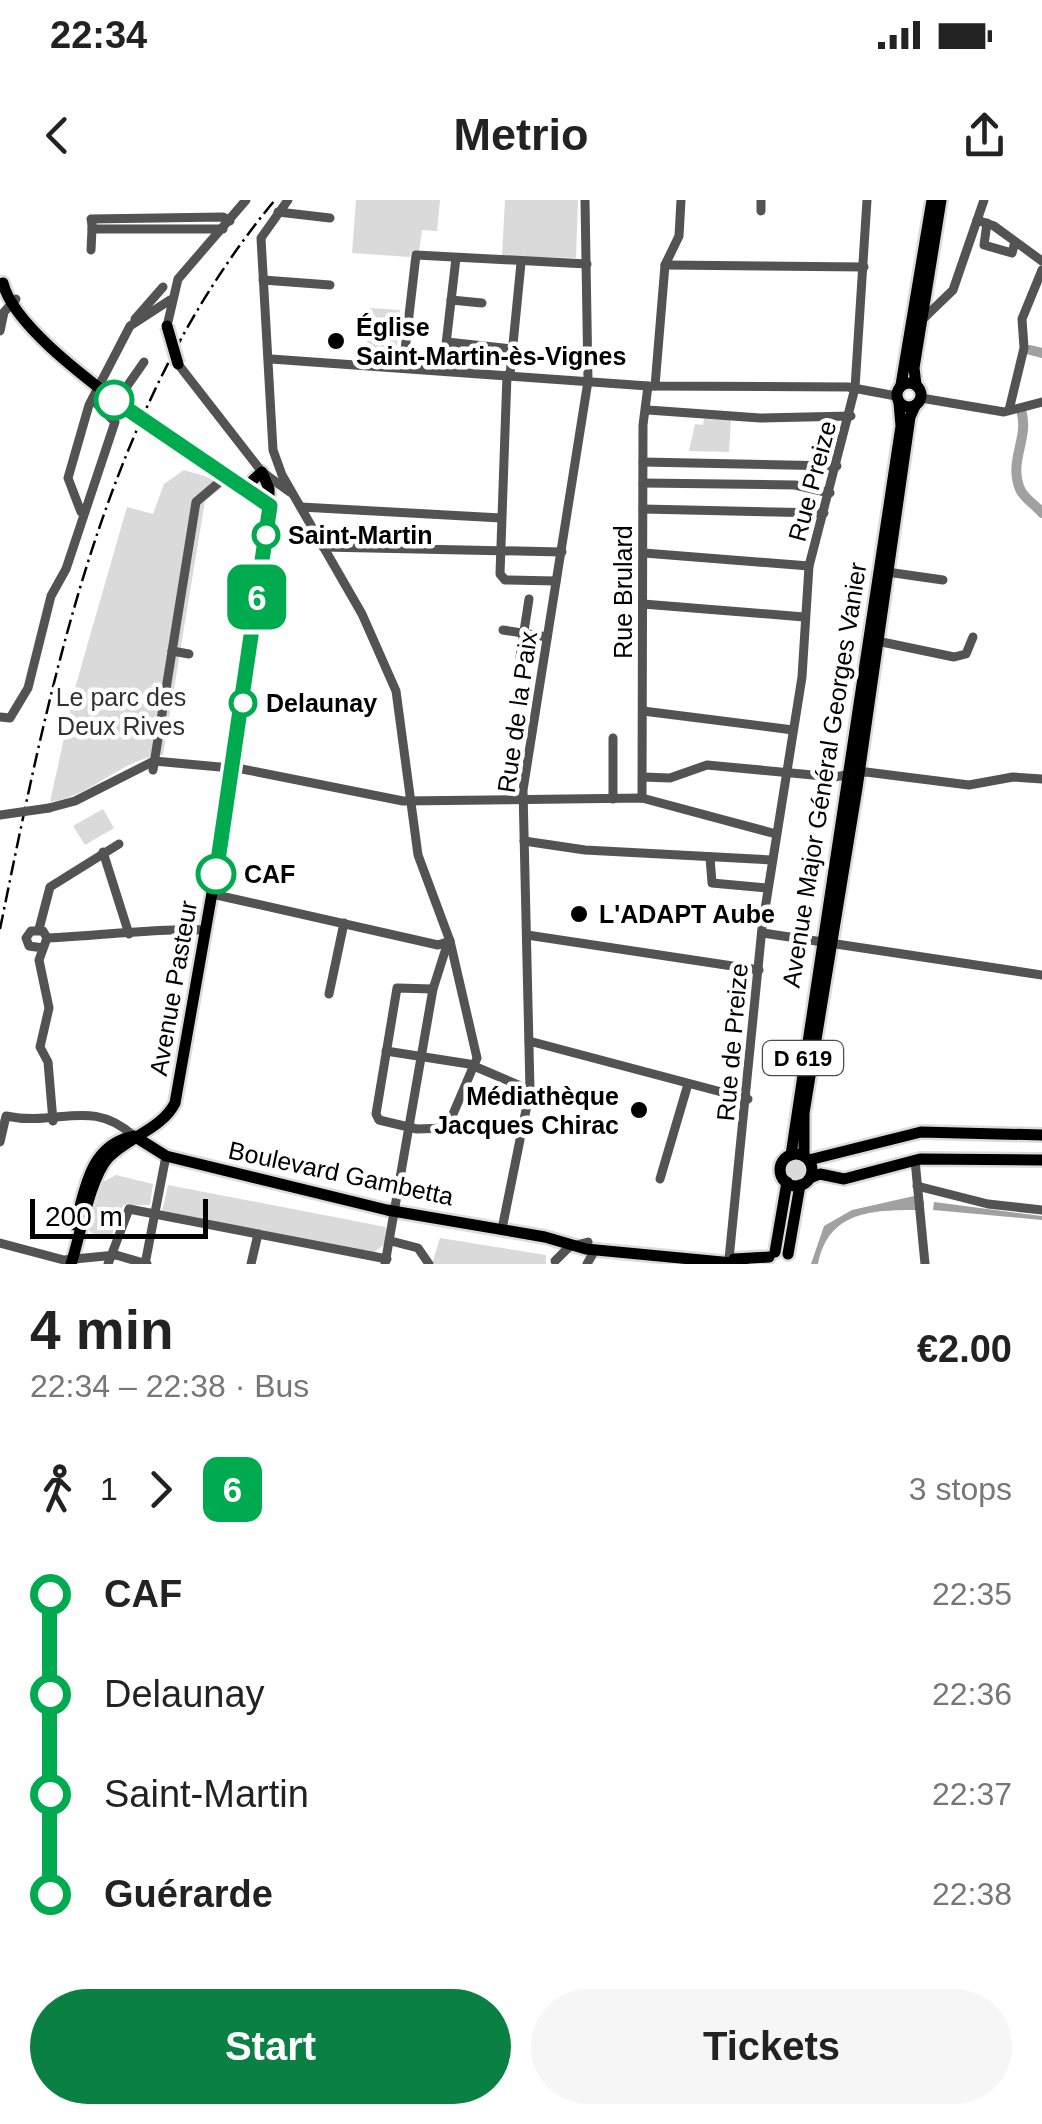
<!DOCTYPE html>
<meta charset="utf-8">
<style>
body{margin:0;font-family:Helvetica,sans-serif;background:#f6f6f6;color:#222;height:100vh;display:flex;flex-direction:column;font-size:38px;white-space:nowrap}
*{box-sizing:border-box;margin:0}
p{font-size:32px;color:#767676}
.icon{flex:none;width:55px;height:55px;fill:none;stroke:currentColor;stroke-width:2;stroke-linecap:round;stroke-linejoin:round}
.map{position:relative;height:1064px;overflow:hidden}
.side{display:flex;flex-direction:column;background:#fff;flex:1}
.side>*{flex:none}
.badge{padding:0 20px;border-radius:15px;font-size:35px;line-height:65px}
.scale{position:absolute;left:30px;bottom:25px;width:178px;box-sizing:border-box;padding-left:10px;border:5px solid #000;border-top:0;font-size:28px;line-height:35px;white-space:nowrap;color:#000;-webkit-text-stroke:8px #fff;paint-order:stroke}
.map>.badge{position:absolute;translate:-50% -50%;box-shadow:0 0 0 5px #fff}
.legs{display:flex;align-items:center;gap:15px;height:110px;padding:0 30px;font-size:32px}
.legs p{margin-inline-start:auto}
.headline{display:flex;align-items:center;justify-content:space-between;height:170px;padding:0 30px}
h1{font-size:55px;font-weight:700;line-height:75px}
.primary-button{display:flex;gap:20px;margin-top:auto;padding:20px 30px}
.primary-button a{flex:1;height:115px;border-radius:60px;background:#0b8043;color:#fff;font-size:40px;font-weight:700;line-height:115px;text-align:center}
.primary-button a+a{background:#f6f6f6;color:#222}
ul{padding:0 30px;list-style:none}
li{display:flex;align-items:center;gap:35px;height:100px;font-size:38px}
li i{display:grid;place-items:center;width:15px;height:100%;margin:0 12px;background:currentColor}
li i::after{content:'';width:25px;height:25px;margin:-12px;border:8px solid;border-radius:50%;background:#fff}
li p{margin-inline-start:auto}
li:first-child i{background:linear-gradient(#0000 50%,currentColor 0)}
li:last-child i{background:linear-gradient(currentColor 50%,#0000 0)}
.status{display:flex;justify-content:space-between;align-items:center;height:70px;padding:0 50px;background:#fff;direction:ltr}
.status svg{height:28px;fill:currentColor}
header{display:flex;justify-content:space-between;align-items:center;height:130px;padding:0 30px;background:#fff;font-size:45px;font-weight:700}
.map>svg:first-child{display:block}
.green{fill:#dadada}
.water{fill:#a1a1a1}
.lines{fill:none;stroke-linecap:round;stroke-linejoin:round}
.river{stroke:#a1a1a1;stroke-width:10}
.major-casing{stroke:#dbdbdb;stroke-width:16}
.minor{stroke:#535353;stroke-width:9}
.major{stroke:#000;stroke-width:11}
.rail{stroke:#000;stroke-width:2.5;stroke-dasharray:15 5 2.5 5;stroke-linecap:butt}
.major-bridge-casing{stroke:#dbdbdb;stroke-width:16;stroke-linecap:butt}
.minor-bridge{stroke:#535353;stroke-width:9}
.major-bridge{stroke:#000;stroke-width:11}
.line-1-casing{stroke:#fff;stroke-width:22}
.line-1{stroke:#00aa4e;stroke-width:15}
.poi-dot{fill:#000;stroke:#fff;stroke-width:4}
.stop-1-dot{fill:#fff;stroke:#00aa4e;stroke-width:5}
.labels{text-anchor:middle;stroke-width:9;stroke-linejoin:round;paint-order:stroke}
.shield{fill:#fff;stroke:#4c4c4c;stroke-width:2.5}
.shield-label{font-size:22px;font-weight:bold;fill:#000}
.poi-label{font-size:25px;font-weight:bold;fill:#000;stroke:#fff;text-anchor:start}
.street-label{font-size:25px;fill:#000;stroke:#fff}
.stop-label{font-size:25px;font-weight:bold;fill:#000;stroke:#fff;text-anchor:start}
.park-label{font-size:25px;fill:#313131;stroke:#fff}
</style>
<div class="status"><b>22:34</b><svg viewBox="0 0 49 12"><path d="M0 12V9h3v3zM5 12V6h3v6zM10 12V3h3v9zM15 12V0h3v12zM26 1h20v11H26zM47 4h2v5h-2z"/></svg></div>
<header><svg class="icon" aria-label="back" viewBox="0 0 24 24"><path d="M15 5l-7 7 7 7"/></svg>Metrio<svg class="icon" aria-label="share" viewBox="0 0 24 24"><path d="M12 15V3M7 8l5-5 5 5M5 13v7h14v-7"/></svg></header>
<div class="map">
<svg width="1042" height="1064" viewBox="0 0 1042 1064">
<rect width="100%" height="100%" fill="#fff"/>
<g class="green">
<polygon points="356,0 440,0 437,31 422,30 419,53 411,52 410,57 352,53"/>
<polygon points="505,0 578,0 576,58 502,56"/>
<polygon points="369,108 400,110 396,161 366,159"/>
<polygon points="704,219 731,220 729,252 689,251 695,224 703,225"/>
<path d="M184 270 214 279 217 275 229 282 205 301 163 555C122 558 91 597 50 602L75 488 127 307 153 314 164 284Z"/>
<polygon points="103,609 114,628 85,645 73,626"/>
<circle cx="796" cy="970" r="12"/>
<polygon points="116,975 153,984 150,1005 123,1005 111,1037 91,1033 88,1027 103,982"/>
<polygon points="168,985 386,1027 385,1044 372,1054 162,1011"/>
<polygon points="440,1038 546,1055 546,1064 432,1064"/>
</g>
<g class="water">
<path d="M914 996 924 1001 923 1010C875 1010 829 1009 818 1064H811L824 1026 852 1010Z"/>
<polygon points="934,1002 1042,1016 1042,1020 933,1010"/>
</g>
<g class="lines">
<g class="river">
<polyline points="1030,150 1042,153"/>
<path d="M1021 210C1030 238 1008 260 1020 289 1024 299 1036 305 1042 313"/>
</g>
<defs>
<g id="major">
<path d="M3 83C13 125 90 181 124 207"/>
<circle cx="909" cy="195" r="12"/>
<polyline points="901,185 932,0"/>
<polyline points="916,185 914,168 941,0"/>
<polyline points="143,220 270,305"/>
<polyline points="134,936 166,956 387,1010 545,1037 586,1049 743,1064"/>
<circle cx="796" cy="970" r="16"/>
<polyline points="791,955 901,226 899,203"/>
<polyline points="804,956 804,913 857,588 910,217 915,206"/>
<polyline points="809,960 921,932 1042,935"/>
<polyline points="810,978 820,974 844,979 920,959 1042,960"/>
<path d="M75 1025C85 991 89 947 130 937"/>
<polyline points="775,1052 787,982"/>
<polyline points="788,1054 800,985"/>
<polyline points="734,1059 769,1057"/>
<path d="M71 1064C80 1037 90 978 108 958 128 937 162 929 175 903L234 568 269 316V289L262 272 253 280"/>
</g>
</defs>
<use href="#major" class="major-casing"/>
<g class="minor">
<polyline points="288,0 261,38 273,250 282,275 362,414 396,491 418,655 450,741 477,858 447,928 417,929 379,920 376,914 397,788 433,789"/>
<polyline points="761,11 761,0"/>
<polyline points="278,12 330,18"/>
<polyline points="977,20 994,26 1042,61"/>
<polyline points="987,23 984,45 1012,53 1015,42"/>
<polyline points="92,24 91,19 223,17 230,21"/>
<polyline points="92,24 92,29 223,29"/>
<polyline points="91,50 92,29"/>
<polyline points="665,65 864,67"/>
<polyline points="263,80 330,85"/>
<polyline points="451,100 482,103"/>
<polyline points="924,118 953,90 984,0"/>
<polyline points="135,119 163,87"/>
<polyline points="167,126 178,79 246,0"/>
<polyline points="0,131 4,112 16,99"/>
<polyline points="447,142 512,149"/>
<polyline points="271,159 648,186 848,187 896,196"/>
<polyline points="178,164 262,272 290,292"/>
<polyline points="403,167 416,55 587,64"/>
<polyline points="443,170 456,58"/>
<polyline points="507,175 500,374 505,380 556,381"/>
<polyline points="510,175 521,63"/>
<polyline points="655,186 665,65 679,36 681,0"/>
<polyline points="921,198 1004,212 1042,202"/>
<polyline points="116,202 144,162"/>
<polyline points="648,210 760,218 851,216"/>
<polyline points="1009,210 1024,148 1022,119 1042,70"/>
<polyline points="643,262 837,266"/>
<polyline points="643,283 795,285 830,293"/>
<polyline points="301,307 501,318"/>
<polyline points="643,309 824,313"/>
<polyline points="81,312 68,278 89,205 130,126 170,100"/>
<polyline points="323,347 562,352"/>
<polyline points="644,353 809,366"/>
<polyline points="887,372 943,380"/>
<polyline points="643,404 804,417"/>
<polyline points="503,430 547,437"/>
<polyline points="877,441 954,457 966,454 973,437"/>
<polyline points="172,451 189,454"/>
<polyline points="520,457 529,399"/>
<polyline points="643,511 793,530"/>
<polyline points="0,517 10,518 28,488 51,396 66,369 115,222 93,200"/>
<polyline points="153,570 196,302 223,279"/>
<polyline points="643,577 670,578 707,565 834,577 866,572 969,585 1013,577 1042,579"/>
<polyline points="642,598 643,225 648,186"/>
<polyline points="613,599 613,538"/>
<polyline points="49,608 75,601 154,561 242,569 403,601 642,598 776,634"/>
<polyline points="524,641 585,650 772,660"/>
<polyline points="103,652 129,734"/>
<polyline points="710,657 712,683 767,688"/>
<polyline points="212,694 438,745 450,741"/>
<polyline points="39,729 50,687 119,644"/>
<polyline points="763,733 1042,775"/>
<polyline points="527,735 759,770"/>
<path d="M47 738C100 736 153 728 206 730"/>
<polyline points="43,748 29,746 26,738 31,731 43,731 47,738 39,760 49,808 40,847 48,862 53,921"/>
<polyline points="329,794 344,723"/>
<polyline points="529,841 748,899"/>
<polyline points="386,851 469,864 530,890"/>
<path d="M0 942 6 916C59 927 90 897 134 936"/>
<polyline points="915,960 925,1064"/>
<polyline points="660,979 688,884"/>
<polyline points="917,986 988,1004 1042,1010"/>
<polyline points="502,1029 530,890 523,590 588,181 585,0"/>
<polyline points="391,1041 418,1048 429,1064"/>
<polyline points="0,1043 64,1060 116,1055 147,1064"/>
<polyline points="729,1059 762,728 802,477 809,366 855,188 867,0"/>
<polyline points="555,1061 569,1047 588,1042"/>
<polyline points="108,1064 129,1009 387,1059"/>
<polyline points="145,1064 166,956"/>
<polyline points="251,1064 258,1034"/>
<polyline points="385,1064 433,789 447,745"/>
<polyline points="587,1064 595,1050"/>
</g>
<use href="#major" class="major"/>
<path class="rail" d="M0 729C52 475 105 204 275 0"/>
<defs>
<g id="major-bridge">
<polyline points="167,126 178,164"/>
<polyline points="124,207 143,220"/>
</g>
</defs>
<use href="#major-bridge" class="major-bridge-casing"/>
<polyline class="minor-bridge" points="0,615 49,608"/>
<use href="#major-bridge" class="major-bridge"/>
</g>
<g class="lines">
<defs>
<polyline id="line-1" points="114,200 270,306 216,674"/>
</defs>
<use href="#line-1" class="line-1-casing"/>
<use href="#line-1" class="line-1"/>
</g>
<g class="poi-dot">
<circle cx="336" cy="141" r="10"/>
<circle cx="579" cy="714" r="10"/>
<circle cx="639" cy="910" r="10"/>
</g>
<g class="stop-1-dot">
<circle cx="114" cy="200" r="18"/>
<circle cx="266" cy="335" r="12"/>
<circle cx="243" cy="503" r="12"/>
<circle cx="216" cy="674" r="18"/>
</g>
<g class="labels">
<rect class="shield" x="763" y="841" width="80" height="34" rx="8"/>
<g class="shield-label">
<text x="803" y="866">D 619</text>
</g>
<g class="poi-label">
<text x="356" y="136">Église<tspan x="356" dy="29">Saint-Martin-ès-Vignes</tspan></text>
<text x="599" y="723">L'ADAPT Aube</text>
<text x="619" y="905" text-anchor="end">Médiathèque<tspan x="619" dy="29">Jacques Chirac</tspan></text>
</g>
<g class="street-label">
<text transform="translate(812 281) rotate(-75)" y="9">Rue Preize</text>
<text transform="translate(623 392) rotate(-90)" y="9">Rue Brulard</text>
<text transform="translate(517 512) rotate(-82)" y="9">Rue de la Paix</text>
<text transform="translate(824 575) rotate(-81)" y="9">Avenue Major Général Georges Vanier</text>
<text transform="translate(173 788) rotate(-80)" y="9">Avenue Pasteur</text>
<text transform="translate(732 842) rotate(-85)" y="9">Rue de Preize</text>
<text transform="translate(341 973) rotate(12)" y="9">Boulevard Gambetta</text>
</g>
<g class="stop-label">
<text x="288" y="344">Saint-Martin</text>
<text x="266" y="512">Delaunay</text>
<text x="244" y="683">CAF</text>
</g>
<g class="park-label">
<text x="121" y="506">Le parc des<tspan x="121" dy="29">Deux Rives</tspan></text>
</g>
</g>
</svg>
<div class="scale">200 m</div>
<b class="badge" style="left:257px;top:397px;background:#00aa4e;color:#fff">6</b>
</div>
<section class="side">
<div class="headline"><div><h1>4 min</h1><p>22:34 – 22:38 · Bus</p></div><b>€2.00</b></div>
<div class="legs"><svg class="icon" aria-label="walk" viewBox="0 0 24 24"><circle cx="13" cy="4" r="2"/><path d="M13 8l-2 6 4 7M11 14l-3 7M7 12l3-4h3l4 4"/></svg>1<svg class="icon" aria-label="forward" viewBox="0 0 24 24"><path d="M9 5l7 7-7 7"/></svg><b class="badge" style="background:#00aa4e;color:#fff">6</b><p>3 stops</p></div>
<ul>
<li><i style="color:#00aa4e"></i><b>CAF</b><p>22:35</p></li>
<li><i style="color:#00aa4e"></i><span>Delaunay</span><p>22:36</p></li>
<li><i style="color:#00aa4e"></i><span>Saint-Martin</span><p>22:37</p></li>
<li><i style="color:#00aa4e"></i><b>Guérarde</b><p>22:38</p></li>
</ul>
<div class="primary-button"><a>Start</a><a>Tickets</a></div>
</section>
